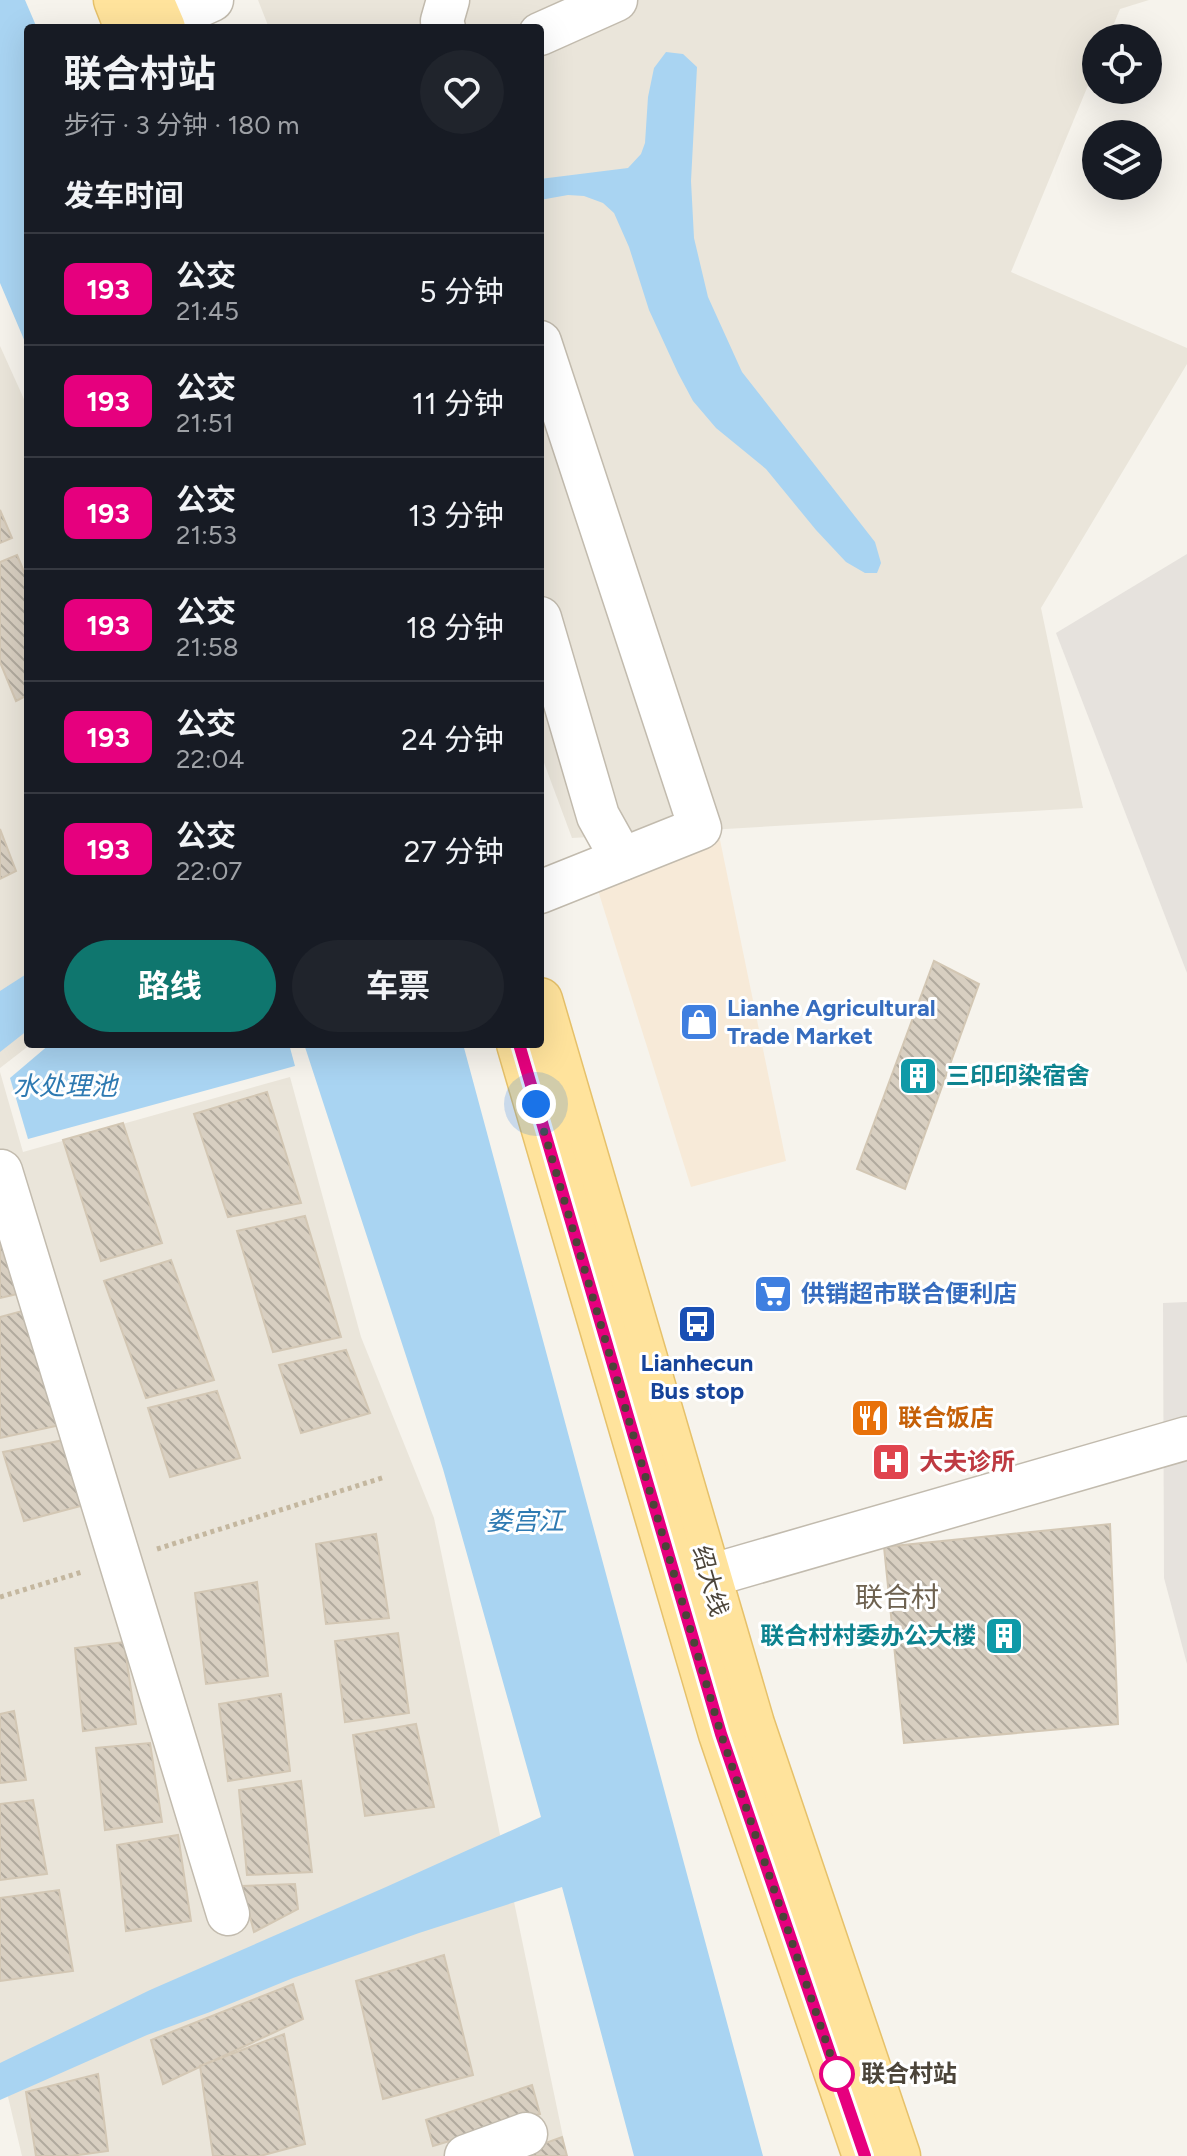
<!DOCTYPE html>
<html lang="zh">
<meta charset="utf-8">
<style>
body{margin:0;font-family:Figtree,"Noto Sans SC",sans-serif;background:#20242c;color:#f1f3f6;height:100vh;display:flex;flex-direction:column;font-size:30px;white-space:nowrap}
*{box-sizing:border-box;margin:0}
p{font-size:26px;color:#9ea1a6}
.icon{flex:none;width:44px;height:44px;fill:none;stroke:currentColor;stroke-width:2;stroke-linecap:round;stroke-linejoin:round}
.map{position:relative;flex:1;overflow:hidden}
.side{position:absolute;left:24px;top:24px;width:520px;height:1024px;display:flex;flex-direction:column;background:#171b24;border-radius:8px;box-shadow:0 8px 32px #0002}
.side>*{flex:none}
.badge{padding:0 16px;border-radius:12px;font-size:28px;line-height:52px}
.tools{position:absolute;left:1082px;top:24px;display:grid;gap:16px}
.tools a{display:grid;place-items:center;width:80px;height:80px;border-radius:50%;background:#171b24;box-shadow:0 8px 32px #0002;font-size:40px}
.you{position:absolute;width:40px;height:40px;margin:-20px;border:6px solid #fff;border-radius:50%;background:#1a73e8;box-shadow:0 0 0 12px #1a73e833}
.map>.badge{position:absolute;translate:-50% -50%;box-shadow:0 0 0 4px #fff}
h2{padding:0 40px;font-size:30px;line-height:72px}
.round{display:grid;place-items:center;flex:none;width:84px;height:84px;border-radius:42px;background:#20242c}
.head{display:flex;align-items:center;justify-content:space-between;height:136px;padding:0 40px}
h1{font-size:38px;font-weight:700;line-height:60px}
.action{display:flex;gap:16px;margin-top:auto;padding:16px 40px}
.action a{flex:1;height:92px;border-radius:48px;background:#0f766e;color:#fff;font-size:32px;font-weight:700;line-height:92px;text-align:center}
.action a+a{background:#20242c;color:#f1f3f6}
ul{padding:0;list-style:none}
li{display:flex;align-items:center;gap:24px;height:112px;padding:0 40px;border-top:2px solid #363941}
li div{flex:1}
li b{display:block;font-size:30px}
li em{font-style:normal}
li .badge{min-width:88px;font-weight:700;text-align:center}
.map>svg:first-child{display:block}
.residential{fill:#eae5da}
.commercial{fill:#f7ead8}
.industrial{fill:#e6e2dd}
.water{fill:#a9d4f2}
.building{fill:url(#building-back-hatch);stroke:#d3c7b4;stroke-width:2}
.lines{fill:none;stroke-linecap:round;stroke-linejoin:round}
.minor-casing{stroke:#c2bbae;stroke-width:45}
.primary-casing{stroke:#e6c16a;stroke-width:47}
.path{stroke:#c4b79f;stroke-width:5;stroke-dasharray:4 4;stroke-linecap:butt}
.minor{stroke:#fff;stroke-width:42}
.primary{stroke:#ffe39c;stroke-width:44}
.line-casing{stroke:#fff;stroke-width:18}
.line{stroke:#e6007e;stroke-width:12}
.walk{stroke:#4b4439;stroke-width:8;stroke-dasharray:0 14.4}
.stop-dot{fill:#fff;stroke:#e6007e;stroke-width:4}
.labels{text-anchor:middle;stroke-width:6;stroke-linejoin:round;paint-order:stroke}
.shop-label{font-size:24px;font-weight:bold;fill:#366cbe;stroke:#fff;text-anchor:start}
.culture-label{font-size:24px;font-weight:bold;fill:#0d838f;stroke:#fff;text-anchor:start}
.transit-label{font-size:24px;font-weight:bold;fill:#164399;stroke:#fff}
.food-label{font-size:24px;font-weight:bold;fill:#c56008;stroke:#fff;text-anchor:start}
.health-label{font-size:24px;font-weight:bold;fill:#be3a42;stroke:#fff;text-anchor:start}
.street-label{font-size:24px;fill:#4b4439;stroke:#fff}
.stop-label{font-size:24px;font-weight:bold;fill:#4b4439;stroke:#fff;text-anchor:start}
.water-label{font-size:26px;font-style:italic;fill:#2e7ab2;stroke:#fff}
.quarter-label{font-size:28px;fill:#6e6250;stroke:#fff}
</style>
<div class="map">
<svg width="1187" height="2156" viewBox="0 0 1187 2156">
<defs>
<pattern id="building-back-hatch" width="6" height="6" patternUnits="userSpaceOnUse" patternTransform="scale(2)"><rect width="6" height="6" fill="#d8cfc1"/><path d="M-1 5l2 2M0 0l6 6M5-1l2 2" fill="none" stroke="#b1aa9e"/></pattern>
</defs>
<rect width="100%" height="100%" fill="#f6f3ec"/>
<g class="residential">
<polygon points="258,0 1149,0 1120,9 1108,38 1096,38 1096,66 1011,272 1187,348 1187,364 1041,608 1083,808 572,838 540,752 540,28 269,28"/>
<polygon points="0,346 28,408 28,1044 31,1044 0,1068"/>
<polygon points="0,1072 23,1152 290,1077 361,1337 434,1518 567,2156 22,2156 0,2063"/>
</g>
<polygon class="commercial" points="719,835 786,1161 691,1187 596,884"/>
<g class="industrial">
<polygon points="1187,554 1187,973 1056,633"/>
<polygon points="1187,1302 1187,1664 1164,1578 1163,1303"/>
</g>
<g class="water">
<polygon points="0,0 25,0 37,28 28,28 28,349 0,283"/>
<polygon points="666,52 683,54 697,67 691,181 694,238 708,297 742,372 875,542 881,563 877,573 865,573 846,562 816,530 766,469 716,428 693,401 678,373 649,310 629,247 614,213 603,203 584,196 568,195 540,200 540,179 628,168 641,154 645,143 648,97 654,68"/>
<polygon points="28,973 28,1030 0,1052 0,991"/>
<polygon points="50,1044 289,1044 295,1066 28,1139 10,1078"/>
<polygon points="304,1044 463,1044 763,2156 634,2156 562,1887 419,1933 293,1978 210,2012 147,2035 0,2100 0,2063 150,1990 386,1887 541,1817 443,1469"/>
</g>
<g class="building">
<polygon points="0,510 12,538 0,543"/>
<polygon points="17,555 28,581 28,695 16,701 0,662 0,562"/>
<polygon points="0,829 16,871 0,879"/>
<polygon points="934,961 979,984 905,1189 857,1169"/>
<polygon points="267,1092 301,1203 228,1217 194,1114"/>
<polygon points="123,1123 162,1243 101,1261 63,1140"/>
<polygon points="0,1216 26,1292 0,1298"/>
<polygon points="305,1216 341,1337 273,1352 237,1231"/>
<polygon points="171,1260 214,1380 146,1398 104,1281"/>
<polygon points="30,1309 65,1424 0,1438 0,1317"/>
<polygon points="346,1350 370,1413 301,1433 279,1365"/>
<polygon points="217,1391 240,1458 170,1477 148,1408"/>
<polygon points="69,1439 88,1504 24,1521 3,1452"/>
<polygon points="1110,1524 1118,1724 904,1743 884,1547"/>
<polygon points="376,1534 389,1618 326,1624 316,1544"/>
<polygon points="257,1582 268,1676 206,1684 195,1593"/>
<polygon points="398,1633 409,1713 345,1722 335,1641"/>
<polygon points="124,1642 136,1724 83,1731 75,1648"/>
<polygon points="281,1694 290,1771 228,1781 219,1704"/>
<polygon points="14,1711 26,1780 0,1783 0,1714"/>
<polygon points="416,1724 434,1807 365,1816 353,1735"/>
<polygon points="150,1743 162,1822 105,1830 96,1748"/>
<polygon points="301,1781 312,1872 247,1875 239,1790"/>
<polygon points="33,1800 47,1874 0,1880 0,1804"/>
<polygon points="178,1835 191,1921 126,1931 117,1845"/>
<polygon points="295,1884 298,1909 254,1932 242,1886"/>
<polygon points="59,1890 73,1971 0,1981 0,1898"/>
<polygon points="444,1955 473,2075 383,2099 356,1981"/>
<polygon points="293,1984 303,2019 163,2084 151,2040"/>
<polygon points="284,2034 305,2144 260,2156 213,2156 200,2066"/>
<polygon points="98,2074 108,2151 71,2156 36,2156 26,2092"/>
<polygon points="532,2085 540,2114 433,2146 426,2120"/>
<polygon points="562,2137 567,2156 510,2156"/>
</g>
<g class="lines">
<defs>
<g id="minor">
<polyline points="150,28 212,0"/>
<polyline points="444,28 442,21 448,0"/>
<polyline points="540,34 616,0"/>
<polyline points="540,342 700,828 540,892"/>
<polyline points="540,618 598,816 622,859"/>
<polyline points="1,1171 228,1914"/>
<polyline points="678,1585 1187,1438"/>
<polyline points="466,2156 526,2134"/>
</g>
<g id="primary">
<polyline points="116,0 127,28"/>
<polyline points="151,0 163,28"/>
<polyline points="540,1000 752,1724 898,2156"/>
<polyline points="519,1044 721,1734 865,2156"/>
</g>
</defs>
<use href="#minor" class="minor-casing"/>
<use href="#primary" class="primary-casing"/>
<g class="path">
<polyline points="157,1549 385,1477"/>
<polyline points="0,1597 82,1572"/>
</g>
<use href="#minor" class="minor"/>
<use href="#primary" class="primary"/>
</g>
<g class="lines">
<defs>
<polyline id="line" points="519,1044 721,1734 865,2156"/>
</defs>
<use href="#line" class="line-casing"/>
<use href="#line" class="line"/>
<polyline class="walk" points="536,1104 721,1734 837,2074"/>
</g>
<defs>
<symbol id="shop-square" viewBox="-11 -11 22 22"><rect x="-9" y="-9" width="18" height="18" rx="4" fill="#3f7fe0" stroke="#fff"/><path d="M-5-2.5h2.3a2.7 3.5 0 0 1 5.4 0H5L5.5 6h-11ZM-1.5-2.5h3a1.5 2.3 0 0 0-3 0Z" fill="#fff"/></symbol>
<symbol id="building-square" viewBox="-11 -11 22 22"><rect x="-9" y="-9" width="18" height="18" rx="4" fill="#0f9aa8" stroke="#fff"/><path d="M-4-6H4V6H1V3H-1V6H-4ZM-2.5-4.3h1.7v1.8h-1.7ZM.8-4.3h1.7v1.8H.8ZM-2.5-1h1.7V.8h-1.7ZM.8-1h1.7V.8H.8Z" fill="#fff"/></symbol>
<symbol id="supermarket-square" viewBox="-11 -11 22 22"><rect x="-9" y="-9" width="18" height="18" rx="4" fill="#3f7fe0" stroke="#fff"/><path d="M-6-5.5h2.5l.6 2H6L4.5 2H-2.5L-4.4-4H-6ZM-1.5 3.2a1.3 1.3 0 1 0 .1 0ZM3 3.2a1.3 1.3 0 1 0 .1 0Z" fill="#fff"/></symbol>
<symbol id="bus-square" viewBox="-11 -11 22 22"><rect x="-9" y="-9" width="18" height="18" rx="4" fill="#1a4fb4" stroke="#fff"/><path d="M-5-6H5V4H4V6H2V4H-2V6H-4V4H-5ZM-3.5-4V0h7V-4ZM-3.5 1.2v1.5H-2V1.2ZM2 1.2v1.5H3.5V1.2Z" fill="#fff"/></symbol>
<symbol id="restaurant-square" viewBox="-11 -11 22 22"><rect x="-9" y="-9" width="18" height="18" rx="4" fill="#e8710a" stroke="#fff"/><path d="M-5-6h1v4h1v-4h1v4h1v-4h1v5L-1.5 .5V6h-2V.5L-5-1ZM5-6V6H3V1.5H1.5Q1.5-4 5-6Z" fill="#fff"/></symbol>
<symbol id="hospital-square" viewBox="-11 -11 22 22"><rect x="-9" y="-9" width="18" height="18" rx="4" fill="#e0444e" stroke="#fff"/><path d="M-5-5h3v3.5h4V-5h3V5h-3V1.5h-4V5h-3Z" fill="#fff"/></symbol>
</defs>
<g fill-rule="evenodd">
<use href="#shop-square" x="677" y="1000" width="44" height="44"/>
<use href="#building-square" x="896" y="1054" width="44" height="44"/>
<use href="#supermarket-square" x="751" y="1272" width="44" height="44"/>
<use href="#bus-square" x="675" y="1302" width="44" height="44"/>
<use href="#restaurant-square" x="848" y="1396" width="44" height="44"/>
<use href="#hospital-square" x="869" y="1440" width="44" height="44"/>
<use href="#building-square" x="982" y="1614" width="44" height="44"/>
</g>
<circle class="stop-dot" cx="837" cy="2074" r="16"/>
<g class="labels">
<g class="shop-label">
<text x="727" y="1016">Lianhe Agricultural<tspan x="727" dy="28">Trade Market</tspan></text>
<text x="801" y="1302">供销超市联合便利店</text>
</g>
<g class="culture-label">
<text x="946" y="1084">三印印染宿舍</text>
<text x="976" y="1644" text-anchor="end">联合村村委办公大楼</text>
</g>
<g class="transit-label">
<text x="697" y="1371">Lianhecun<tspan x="697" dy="28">Bus stop</tspan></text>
</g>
<g class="food-label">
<text x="898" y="1426">联合饭店</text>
</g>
<g class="health-label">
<text x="919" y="1470">大夫诊所</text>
</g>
<g class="street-label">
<text transform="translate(710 1581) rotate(74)" y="8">绍大线</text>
</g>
<g class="stop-label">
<text x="861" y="2082">联合村站</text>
</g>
<g class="water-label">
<text x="65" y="1095">水处理池</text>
<text x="525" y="1530">娄宫江</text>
</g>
<g class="quarter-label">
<text x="897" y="1607">联合村</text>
</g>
</g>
</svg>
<div class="tools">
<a><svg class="icon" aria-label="locate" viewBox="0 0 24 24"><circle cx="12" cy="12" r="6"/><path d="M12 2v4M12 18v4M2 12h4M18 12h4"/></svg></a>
<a><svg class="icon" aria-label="layers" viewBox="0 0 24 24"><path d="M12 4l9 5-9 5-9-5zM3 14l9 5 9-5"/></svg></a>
</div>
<div class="you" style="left:536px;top:1104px"></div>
<section class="side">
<div class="head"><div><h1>联合村站</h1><p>步行 · 3 分钟 · 180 m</p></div><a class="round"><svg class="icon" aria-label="heart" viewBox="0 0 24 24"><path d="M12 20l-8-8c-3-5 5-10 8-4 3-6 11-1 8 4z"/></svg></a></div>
<h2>发车时间</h2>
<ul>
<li><span class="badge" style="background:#e6007e;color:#fff">193</span><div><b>公交</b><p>21:45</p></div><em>5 分钟</em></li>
<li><span class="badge" style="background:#e6007e;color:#fff">193</span><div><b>公交</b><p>21:51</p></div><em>11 分钟</em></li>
<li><span class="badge" style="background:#e6007e;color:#fff">193</span><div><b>公交</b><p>21:53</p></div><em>13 分钟</em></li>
<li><span class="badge" style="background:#e6007e;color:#fff">193</span><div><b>公交</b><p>21:58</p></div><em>18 分钟</em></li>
<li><span class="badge" style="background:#e6007e;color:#fff">193</span><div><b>公交</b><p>22:04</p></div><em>24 分钟</em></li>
<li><span class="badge" style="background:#e6007e;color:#fff">193</span><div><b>公交</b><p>22:07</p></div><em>27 分钟</em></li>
</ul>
<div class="action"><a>路线</a><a>车票</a></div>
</section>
</div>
